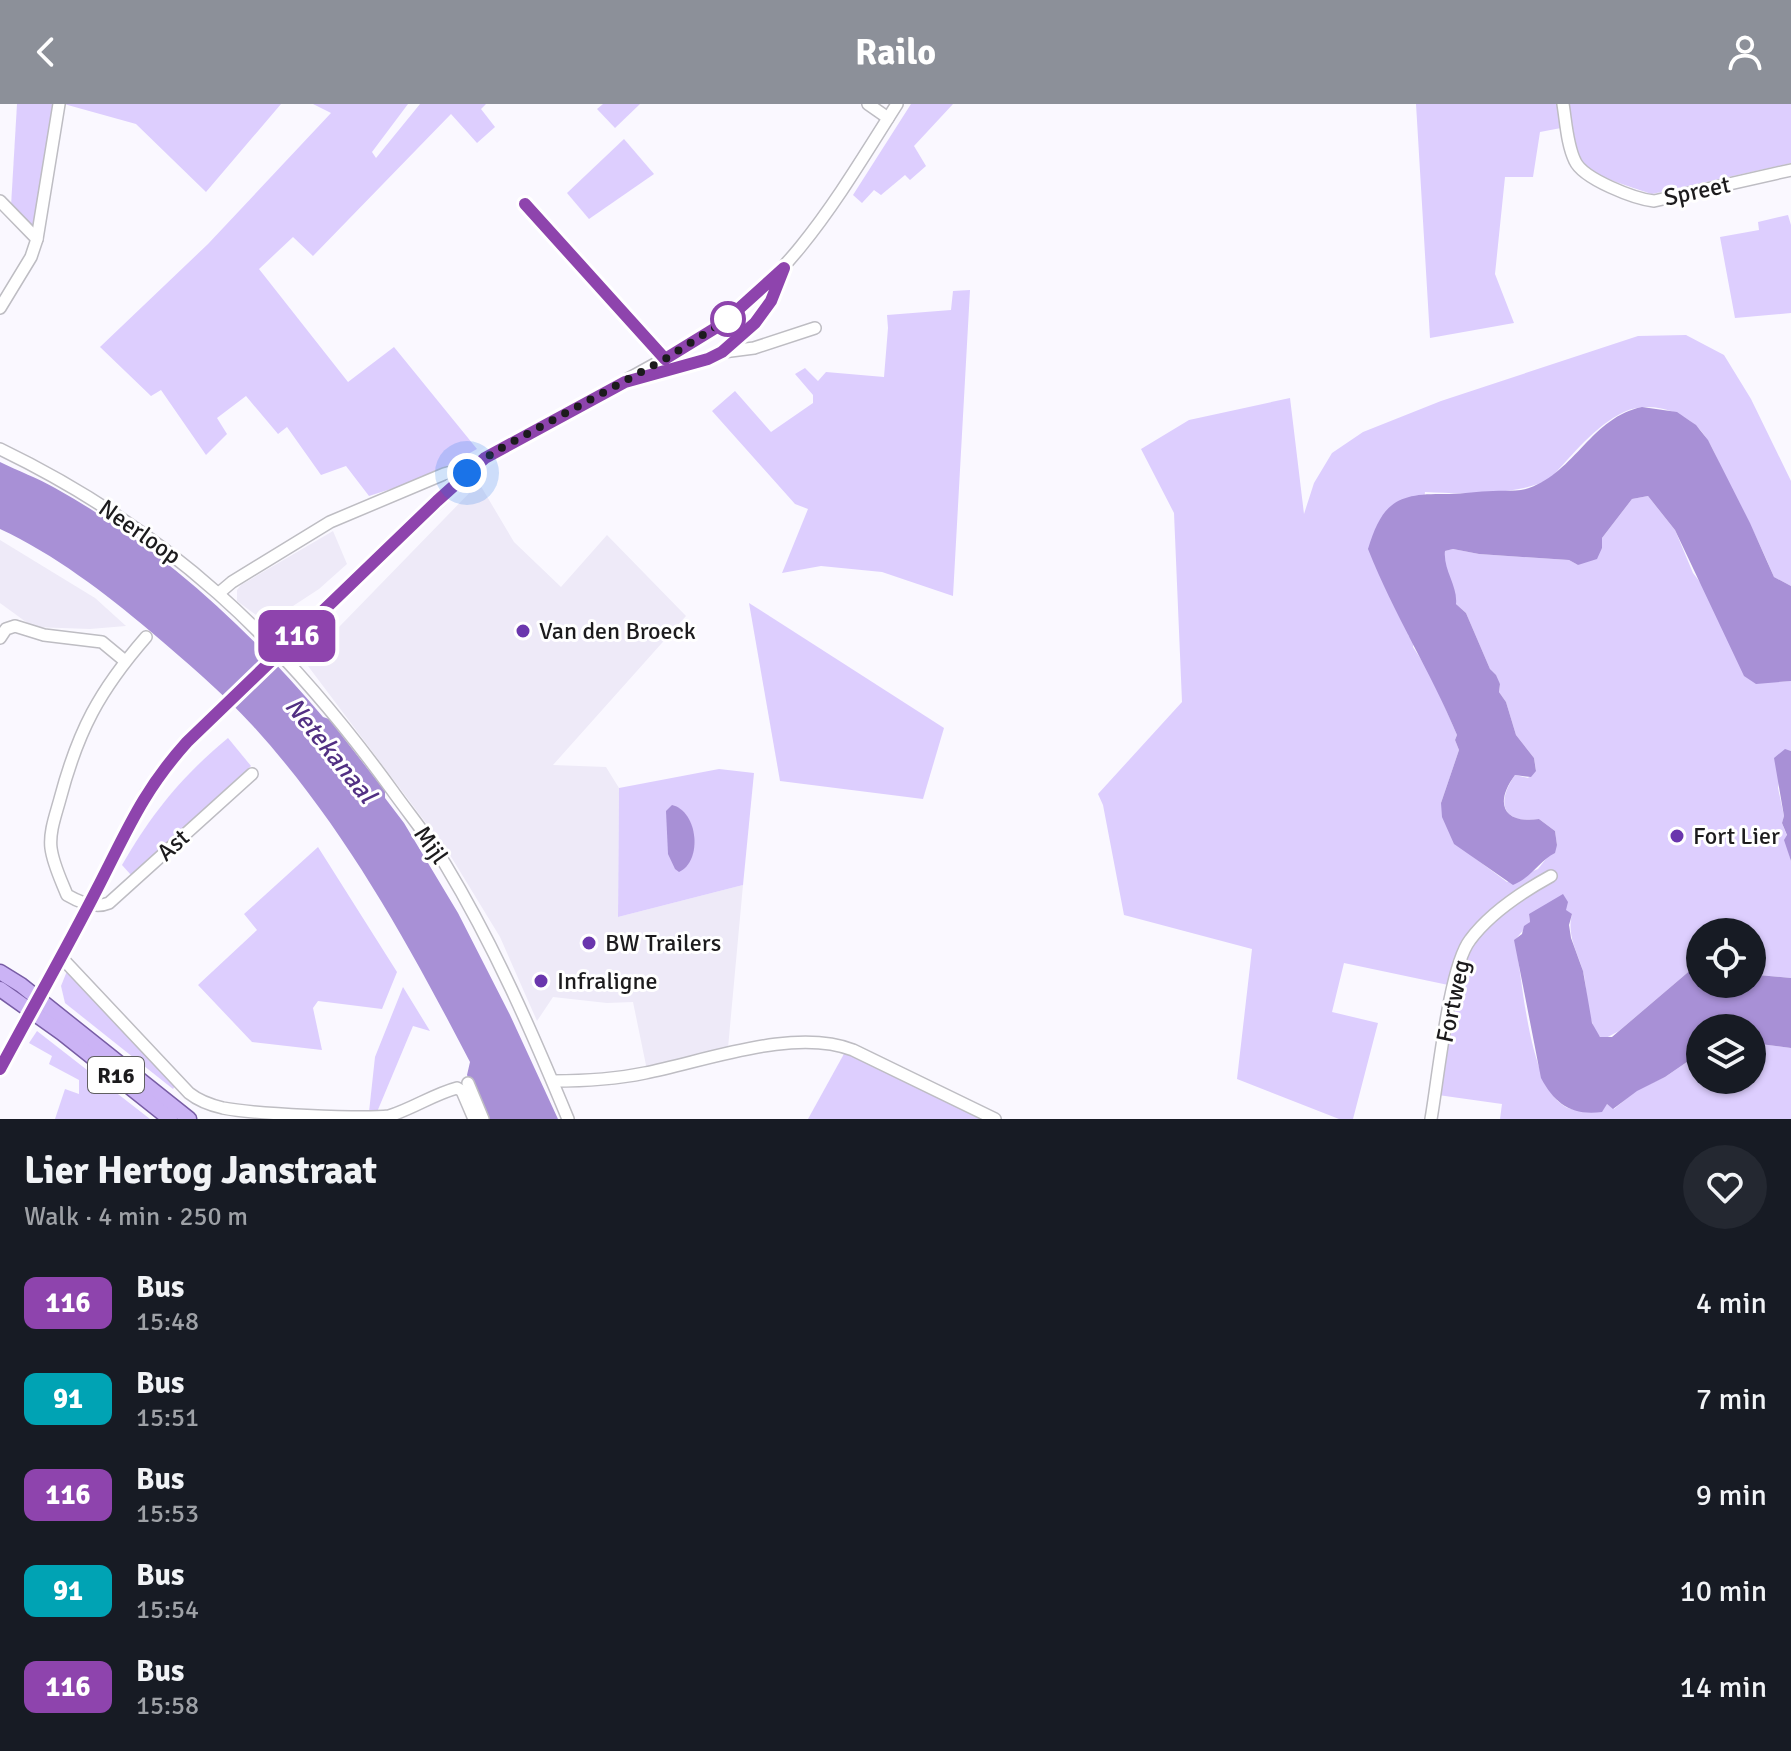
<!DOCTYPE html>
<meta charset="utf-8">
<style>
body{margin:0;font-family:Signika,sans-serif;background:#242831;color:#f1f3f6;height:100vh;display:flex;flex-direction:column;font-size:30px;white-space:nowrap}
*{box-sizing:border-box;margin:0}
p{font-size:26px;color:#9ea1a6}
.icon{flex:none;width:44px;height:44px;fill:none;stroke:currentColor;stroke-width:2;stroke-linecap:round;stroke-linejoin:round}
.map{position:relative;height:1015px;overflow:hidden}
.sheet{display:flex;flex-direction:column;background:#171b24;flex:1}
.sheet>*{flex:none}
.badge{padding:0 16px;border-radius:12px;font-size:28px;line-height:52px}
.buttons{position:absolute;left:1686px;top:814px;display:grid;gap:16px}
.buttons a{display:grid;place-items:center;width:80px;height:80px;border-radius:50%;background:#171b24;box-shadow:0 2px 6px #0004;font-size:40px}
.you{position:absolute;width:40px;height:40px;margin:-20px;border:6px solid #fff;border-radius:50%;background:#1a73e8;box-shadow:0 0 0 12px #1a73e833}
.map>.badge{position:absolute;translate:-50% -50%;box-shadow:0 0 0 4px #fff}
.round{display:grid;place-items:center;flex:none;width:84px;height:84px;border-radius:42px;background:#242831}
.head{display:flex;align-items:center;justify-content:space-between;height:136px;padding:0 24px}
h1{font-size:38px;font-weight:700;line-height:60px}
ul{padding:0;list-style:none}
li{display:flex;align-items:center;gap:24px;height:96px;padding:0 24px}
li div{flex:1}
li b{display:block;font-size:30px}
li em{font-style:normal}
li .badge{min-width:88px;font-weight:700;text-align:center}
header{display:flex;justify-content:space-between;align-items:center;height:104px;padding:0 24px;background:#8c9099;color:#fff;font-size:36px;font-weight:700}
.map>svg:first-child{display:block}
.built{fill:#eeeaf8}
.green{fill:#ddcefe}
.water{fill:#a890d6}
.lines{fill:none;stroke-linecap:round;stroke-linejoin:round}
.minor-casing{stroke:#bebdc3;stroke-width:14}
.major-casing{stroke:#785da5;stroke-width:17}
.minor{stroke:#fff;stroke-width:11}
.major{stroke:#cbb3f5;stroke-width:14}
.minor-bridge-casing{stroke:#bebdc3;stroke-width:14;stroke-linecap:butt}
.minor-bridge{stroke:#fff;stroke-width:11}
.line-casing{stroke:#fff;stroke-width:18}
.line{stroke:#8e44ad;stroke-width:12}
.walk{stroke:#1c1b1d;stroke-width:8;stroke-dasharray:0 14.4}
.stop-dot{fill:#fff;stroke:#8e44ad;stroke-width:4}
.poi-dot{fill:#6a36ad;stroke:#fff;stroke-width:3}
.labels{text-anchor:middle;stroke-width:6;stroke-linejoin:round;paint-order:stroke}
.shield{fill:#fff;stroke:#605f61;stroke-width:2}
.shield-label{font-size:22px;font-weight:bold;fill:#1c1b1d}
.street-label{font-size:24px;fill:#1c1b1d;stroke:#fff}
.poi-label{font-size:24px;fill:#1c1b1d;stroke:#fff;text-anchor:start}
.water-label{font-size:26px;font-style:italic;fill:#523083;stroke:#fff}
</style>
<header><svg class="icon" aria-label="back" viewBox="0 0 24 24"><path d="M15 5l-7 7 7 7"/></svg>Railo<svg class="icon" aria-label="person" viewBox="0 0 24 24"><circle cx="12" cy="8" r="4"/><path d="M4 21q1-7 8-7t8 7"/></svg></header>
<div class="map">
<svg width="1791" height="1015" viewBox="0 0 1791 1015">
<rect width="100%" height="100%" fill="#faf8ff"/>
<g class="built">
<polygon points="479,379 514,438 561,483 607,431 686,512 553,661 606,663 619,684 618,813 743,781 728,944 647,966 633,898 607,899 553,893 537,917 500,833 450,751 305,558"/>
<polygon points="333,427 347,460 319,485 267,519 237,497 237,486 241,481"/>
<polygon points="0,436 95,494 126,522 90,525 33,523 0,499"/>
</g>
<g class="green">
<polygon points="17,0 54,0 36,125 11,102"/>
<polygon points="64,0 281,0 206,88 136,20"/>
<polygon points="313,0 408,0 372,48 376,54 420,0 486,0 481,5 495,23 477,39 451,10 313,152 293,133 259,165 348,278 394,243 477,345 425,374 369,392 346,362 321,371 287,323 278,330 246,292 217,314 227,330 206,351 161,286 151,292 100,243 208,140 331,9"/>
<polygon points="603,0 640,0 615,24 597,5"/>
<polygon points="911,0 953,0 914,42 926,62 910,76 905,71 881,91 874,86 862,99 853,91"/>
<polygon points="1416,0 1557,0 1561,24 1540,28 1533,73 1505,73 1495,170 1514,219 1430,234"/>
<path d="M1569 0H1791V59L1652 90C1639 86 1595 72 1586 63 1575 52 1572 15 1569 0Z"/>
<polygon points="624,35 654,70 589,115 567,89"/>
<polygon points="1788,111 1791,121 1791,209 1735,214 1720,133 1759,126 1758,118"/>
<polygon points="970,186 953,492 882,468 821,462 782,469 808,405 795,400 712,307 735,287 771,328 813,299 813,291 795,270 805,264 818,277 826,268 884,273 888,224 887,211 951,206 953,187"/>
<path d="M1686 231 1724 251 1751 295 1791 377V482L1774 473C1759 437 1741 402 1723 367 1715 351 1709 332 1694 320 1677 305 1646 297 1624 308 1595 322 1573 350 1551 374 1520 392 1461 390 1425 388L1408 531 1414 537 1413 543 1431 571 1457 631 1455 636 1459 646 1441 699 1472 752 1507 778 1538 765 1557 741 1555 727 1539 715C1503 720 1495 700 1515 671L1528 674 1536 666 1534 654 1516 631 1506 598 1499 588 1500 580 1490 565 1466 509 1456 500 1444 457 1445 447 1453 445 1479 450 1569 456 1578 461 1602 444V434L1632 395 1648 392 1675 426 1693 469 1776 578 1791 577V647L1785 646 1778 684 1784 712 1782 719 1787 732 1785 736 1791 757V874L1758 871 1752 868V828H1700V858L1619 927 1604 935C1598 932 1595 929 1593 921 1587 906 1587 888 1584 871 1579 850 1566 833 1572 810H1529L1530 818 1515 836C1523 873 1529 1002 1576 1006 1585 1007 1598 1002 1607 1000L1614 1005 1637 986 1665 973 1700 949V976H1752V939L1791 944V1015H1500L1502 1000 1438 991 1453 882 1344 859 1332 908 1378 919 1353 1015H1339L1237 975 1252 845 1124 811 1103 701 1098 690 1182 598 1174 409 1141 345 1189 316 1290 294 1304 410 1314 379 1332 349 1363 328 1441 297 1638 232Z"/>
<polygon points="749,499 944,624 923,695 780,677"/>
<path d="M228 634 251 662 131 771 122 761C152 709 182 672 228 634Z"/>
<polygon points="719,665 754,669 743,781 618,813 619,684"/>
<polygon points="318,743 397,868 382,905 318,897 313,904 322,946 252,938 198,881 257,826 244,810"/>
<polygon points="67,867 176,981 173,985 65,899 61,882"/>
<polygon points="403,883 430,927 413,922 377,1008 369,1008 375,953"/>
<polygon points="37,927 150,1015 55,1015 65,985 79,990 79,976 49,960 52,952 29,939"/>
<polygon points="845,948 983,1015 808,1015"/>
</g>
<g class="water">
<path d="M1642 303 1677 308 1696 321 1708 336 1750 419 1774 473 1791 482V577L1756 580 1744 572 1675 426 1648 392 1632 395 1602 434V444L1597 455 1578 461 1569 456 1479 450 1453 445 1445 447C1443 466 1458 482 1456 500L1466 509 1490 565 1496 571 1500 580 1499 588 1506 598 1516 631 1534 654 1536 667 1531 673 1515 671C1494 699 1503 720 1539 715L1555 727 1557 741 1555 749C1539 757 1531 774 1513 781L1454 740 1442 713 1441 699 1459 646 1455 636 1457 631C1430 566 1394 511 1368 445 1383 395 1400 389 1449 390 1464 390 1478 387 1493 387 1504 386 1518 388 1529 384 1575 368 1592 313 1642 303Z"/>
<path d="M0 358C18 367 38 374 55 384 158 441 248 524 323 613L329 615 385 687V694L404 719 458 809 510 911 558 1015H487L467 971 470 958C408 839 344 722 253 622 222 588 185 557 150 527 105 489 54 450 0 425Z"/>
<polygon points="1785,645 1791,647 1791,757 1784,736 1787,731 1782,719 1784,712 1774,654"/>
<path d="M672 701C698 707 703 757 679 768L675 765 668 750 666 707Z"/>
<path d="M1563 790 1568 798 1566 806 1572 810 1569 821 1571 834 1583 867 1592 919 1600 933H1612L1700 858V880H1752V868L1758 871 1791 874V944L1752 939V924H1700V949L1665 973 1637 987 1613 1005 1607 1000 1602 1008C1572 1012 1555 1000 1541 974L1514 836 1522 830 1524 822 1530 818 1529 810Z"/>
</g>
<g class="lines">
<defs>
<g id="minor">
<polyline points="868,0 888,14"/>
<path d="M1563 0C1566 18 1567 41 1575 57 1583 75 1635 95 1654 97L1791 66"/>
<polyline points="0,97 37,135"/>
<polyline points="525,100 665,255"/>
<polyline points="0,204 31,153 37,135 59,0"/>
<polyline points="723,248 754,244 815,224"/>
<path d="M645 272C666 266 691 263 711 253 745 238 771 203 783 169"/>
<path d="M0 345C168 426 283 536 392 686 409 710 429 734 445 760 494 841 532 928 568 1015"/>
<polyline points="219,489 232,478 330,418 444,370 458,366 467,369"/>
<path d="M146 533C99 587 78 627 60 695 56 710 49 728 51 744 53 760 61 776 67 791 79 798 95 805 109 799L252 670"/>
<polyline points="0,534 6,525 15,522 44,531 102,538 125,557"/>
<path d="M290 539 485 354 693 239C791 177 836 96 897 0"/>
<path d="M60 852 189 989C199 997 210 1001 223 1004 253 1010 361 1015 389 1012 412 1005 434 990 457 984L462 987 474 1015"/>
<polyline points="0,965 96,788 114,748 146,689 176,650 211,615"/>
<path d="M553 977C583 977 616 975 645 969 706 957 794 923 853 946L995 1015"/>
<polyline points="468,979 483,1015"/>
<path d="M1431 1015C1438 976 1449 863 1470 836 1490 809 1522 788 1551 772"/>
</g>
<g id="major">
<polyline points="0,868 21,881 189,1015"/>
<polyline points="0,885 62,929 170,1015"/>
</g>
</defs>
<use href="#minor" class="minor-casing"/>
<use href="#major" class="major-casing"/>
<use href="#minor" class="minor"/>
<use href="#major" class="major"/>
<defs>
<polyline id="minor-bridge" points="211,615 290,539"/>
</defs>
<use href="#minor-bridge" class="minor-bridge-casing"/>
<use href="#minor-bridge" class="minor-bridge"/>
</g>
<g class="lines">
<defs>
<path id="line" d="M0 965C32 905 66 846 97 785 127 727 142 688 187 638L437 397 485 354 625 278 708 255 722 248 755 219 771 197 784 164 722 220 665 255 525 100"/>
</defs>
<use href="#line" class="line-casing"/>
<use href="#line" class="line"/>
<polyline class="walk" points="467,369 494,348 665,255 728,215"/>
</g>
<circle class="stop-dot" cx="728" cy="215" r="16"/>
<g class="poi-dot">
<circle cx="523" cy="527" r="8"/>
<circle cx="1677" cy="732" r="8"/>
<circle cx="589" cy="839" r="8"/>
<circle cx="541" cy="877" r="8"/>
</g>
<g class="labels">
<rect class="shield" x="88" y="953" width="56" height="36" rx="6"/>
<g class="shield-label">
<text x="116" y="979">R16</text>
</g>
<g class="street-label">
<text transform="translate(1697 87) rotate(-12)" y="8">Spreet</text>
<text transform="translate(140 428) rotate(35)" y="8">Neerloop</text>
<text transform="translate(173 741) rotate(-42)" y="8">Ast</text>
<text transform="translate(431 741) rotate(55)" y="8">Mijl</text>
<text transform="translate(1453 897) rotate(-78)" y="8">Fortweg</text>
</g>
<g class="poi-label">
<text x="539" y="535">Van den Broeck</text>
<text x="1693" y="740">Fort Lier</text>
<text x="605" y="847">BW Trailers</text>
<text x="557" y="885">Infraligne</text>
</g>
<g class="water-label">
<text transform="translate(331 646) rotate(51)" y="9">Netekanaal</text>
</g>
</g>
</svg>
<div class="buttons">
<a><svg class="icon" aria-label="locate" viewBox="0 0 24 24"><circle cx="12" cy="12" r="6"/><path d="M12 2v4M12 18v4M2 12h4M18 12h4"/></svg></a>
<a><svg class="icon" aria-label="layers" viewBox="0 0 24 24"><path d="M12 4l9 5-9 5-9-5zM3 14l9 5 9-5"/></svg></a>
</div>
<div class="you" style="left:467px;top:369px"></div>
<b class="badge" style="left:297px;top:532px;background:#8e44ad;color:#fff">116</b>
</div>
<section class="sheet">
<div class="head"><div><h1>Lier Hertog Janstraat</h1><p>Walk · 4 min · 250 m</p></div><a class="round"><svg class="icon" aria-label="heart" viewBox="0 0 24 24"><path d="M12 20l-8-8c-3-5 5-10 8-4 3-6 11-1 8 4z"/></svg></a></div>
<ul>
<li><span class="badge" style="background:#8e44ad;color:#fff">116</span><div><b>Bus</b><p>15:48</p></div><em>4 min</em></li>
<li><span class="badge" style="background:#00a3b4;color:#fff">91</span><div><b>Bus</b><p>15:51</p></div><em>7 min</em></li>
<li><span class="badge" style="background:#8e44ad;color:#fff">116</span><div><b>Bus</b><p>15:53</p></div><em>9 min</em></li>
<li><span class="badge" style="background:#00a3b4;color:#fff">91</span><div><b>Bus</b><p>15:54</p></div><em>10 min</em></li>
<li><span class="badge" style="background:#8e44ad;color:#fff">116</span><div><b>Bus</b><p>15:58</p></div><em>14 min</em></li>
</ul>
</section>
